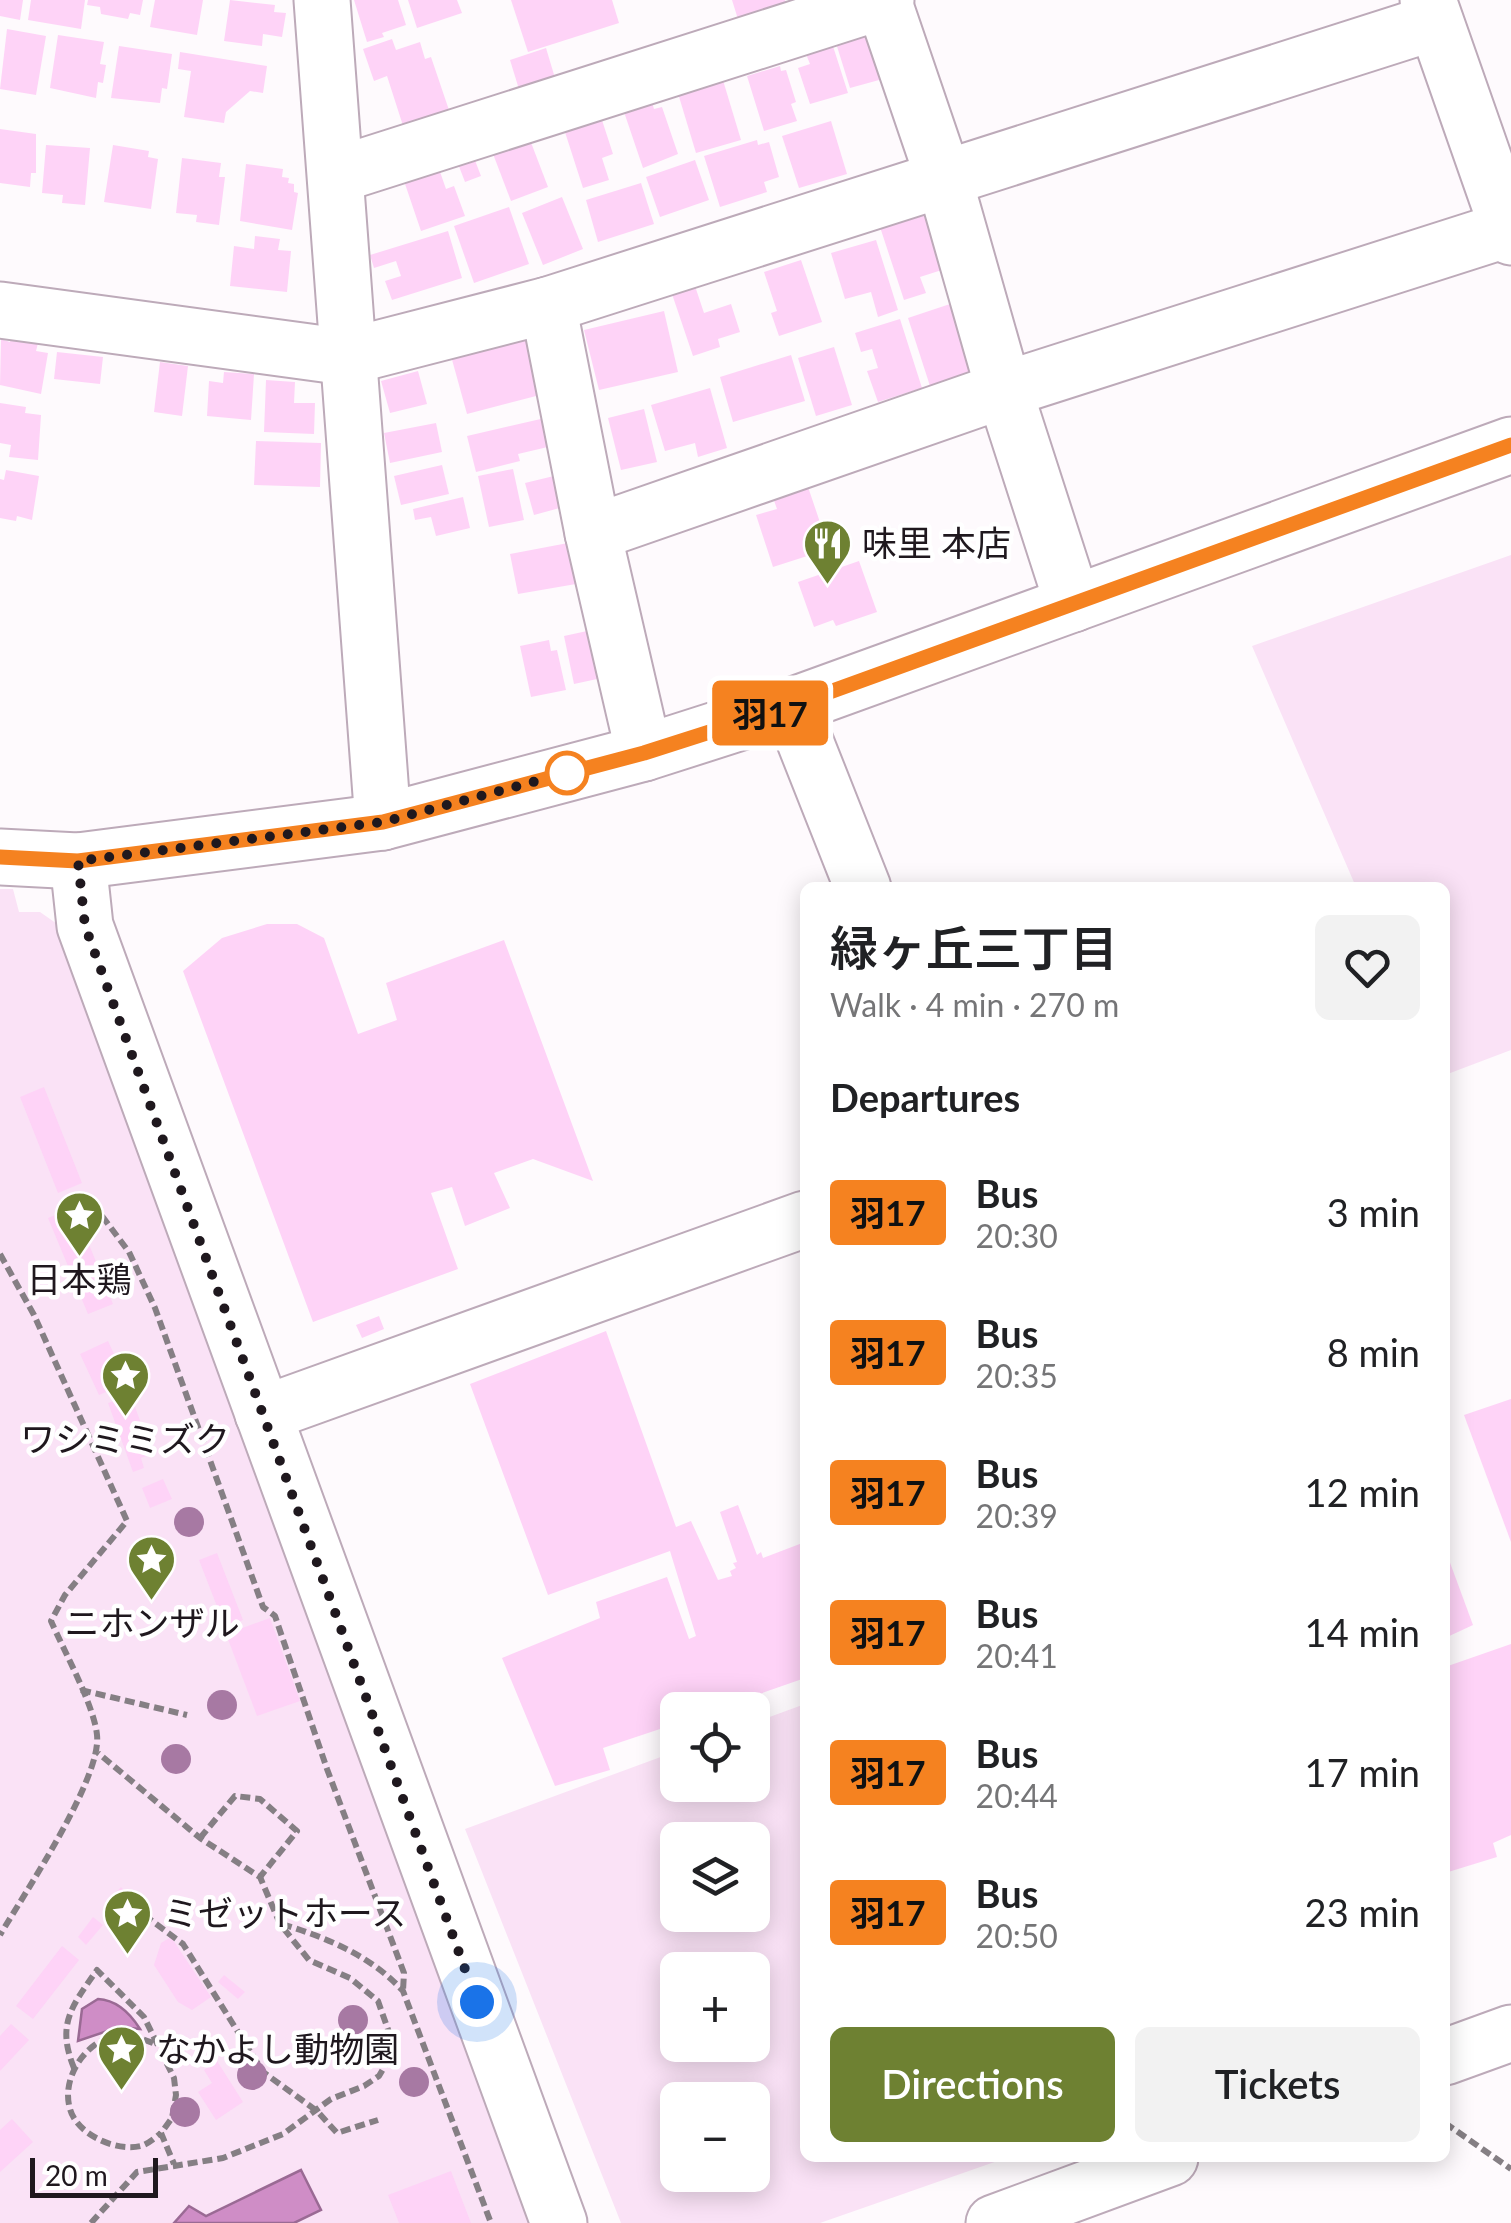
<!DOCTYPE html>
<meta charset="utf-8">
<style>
body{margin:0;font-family:Lato,"Noto Sans JP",sans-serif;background:#f2f2f2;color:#202124;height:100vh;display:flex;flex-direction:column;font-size:38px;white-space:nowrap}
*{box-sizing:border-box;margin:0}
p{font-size:32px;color:#757577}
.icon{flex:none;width:55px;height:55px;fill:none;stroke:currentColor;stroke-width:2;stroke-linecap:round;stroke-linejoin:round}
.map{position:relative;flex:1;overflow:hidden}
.panel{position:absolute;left:800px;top:882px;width:650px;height:1280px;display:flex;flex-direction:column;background:#fff;border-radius:15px;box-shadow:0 5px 25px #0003}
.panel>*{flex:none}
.badge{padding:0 20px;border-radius:8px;font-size:35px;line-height:65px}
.buttons{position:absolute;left:660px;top:1692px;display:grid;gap:20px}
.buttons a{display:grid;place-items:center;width:110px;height:110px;border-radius:15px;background:#fff;box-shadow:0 5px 25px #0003;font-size:50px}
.scale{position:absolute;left:30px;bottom:25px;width:128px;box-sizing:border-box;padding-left:10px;border:5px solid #1f181e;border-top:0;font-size:28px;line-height:35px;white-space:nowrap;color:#1f181e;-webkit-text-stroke:8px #fff;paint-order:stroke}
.you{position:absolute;width:50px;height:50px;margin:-25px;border:8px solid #fff;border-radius:50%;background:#1a73e8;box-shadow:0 0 0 15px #1a73e833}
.map>.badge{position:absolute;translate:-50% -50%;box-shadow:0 0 0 5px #fff}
h2{padding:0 30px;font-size:38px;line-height:90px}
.round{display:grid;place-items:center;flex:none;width:105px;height:105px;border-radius:15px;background:#f2f2f2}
.overview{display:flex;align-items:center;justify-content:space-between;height:170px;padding:0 30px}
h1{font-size:48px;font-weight:600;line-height:75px}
.primary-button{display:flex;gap:20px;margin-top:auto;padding:20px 30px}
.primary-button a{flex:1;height:115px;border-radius:15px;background:#6e8132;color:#fff;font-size:40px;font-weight:600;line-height:115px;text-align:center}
.primary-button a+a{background:#f2f2f2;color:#202124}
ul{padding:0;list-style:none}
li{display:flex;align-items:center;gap:30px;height:140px;padding:0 30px}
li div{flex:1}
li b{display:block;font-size:38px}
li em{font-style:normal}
li .badge{min-width:110px;font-weight:700;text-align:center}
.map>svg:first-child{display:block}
.green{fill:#fae2f6;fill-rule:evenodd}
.water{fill:#cf8dc6;stroke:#9a6a94;stroke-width:2.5}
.building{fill:#fed3f7}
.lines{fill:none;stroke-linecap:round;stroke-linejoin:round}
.minor-casing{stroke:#bdaab9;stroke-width:59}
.path{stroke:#857f84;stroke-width:6;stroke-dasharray:10 5;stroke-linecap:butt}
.minor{stroke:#fff;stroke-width:55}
.tree{fill:#a779a3}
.line-casing{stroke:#fff;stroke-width:22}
.line{stroke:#f58220;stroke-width:15}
.walk{stroke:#1f181e;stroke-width:10;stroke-dasharray:0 18}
.stop-dot{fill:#fff;stroke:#f58220;stroke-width:5}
.labels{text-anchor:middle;stroke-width:9;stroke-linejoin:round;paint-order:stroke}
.poi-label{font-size:35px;fill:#1f181e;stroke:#fff;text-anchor:start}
</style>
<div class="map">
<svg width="1511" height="2223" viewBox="0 0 1511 2223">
<rect width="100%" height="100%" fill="#fefafd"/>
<g class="green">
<polygon points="1511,555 1511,1050 1445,1075 1445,888 1356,887 1252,646"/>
<polygon points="0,889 13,889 19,912 40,912 60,926 537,2223 0,2223"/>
<path d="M805 1704V2158H1006L820 2223H621L465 1829 677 1751 678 1785H752L753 1723ZM678 1840H752V1915H678ZM752 1970V2045H678V1970ZM752 2100V2175H678V2100Z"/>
</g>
<g class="water">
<path d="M98 1999C117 2000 130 2013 140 2029L119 2027 78 2041 82 2009Z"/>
<polygon points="301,2170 321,2210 294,2223 174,2223 189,2206 206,2216"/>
</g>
<g class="building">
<polygon points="0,0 23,0 20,20 0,16"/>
<polygon points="31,0 85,0 81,29 28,20"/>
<polygon points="88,0 143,0 140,15 130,13 128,19 101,14 100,7 87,5"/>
<polygon points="155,0 203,0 197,35 150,27"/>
<polygon points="230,0 275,5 274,12 286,13 282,37 263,34 262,46 224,41"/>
<polygon points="354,0 398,0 406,25 382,33 384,37 367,42"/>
<polygon points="408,0 457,0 462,13 417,28"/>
<polygon points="511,0 612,0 619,23 528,52"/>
<polygon points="732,0 785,0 791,20 743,35"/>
<polygon points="875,28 890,77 850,88 835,40"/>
<polygon points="7,29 46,36 36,95 0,89"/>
<polygon points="58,35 104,42 100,64 106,65 103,83 98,82 96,98 50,88"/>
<polygon points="392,39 396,50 420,42 425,59 431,57 451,116 406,135 387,76 374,81 363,49"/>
<polygon points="831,40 848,93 810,104 798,68 810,64 806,54"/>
<polygon points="119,46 172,54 167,89 162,88 160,103 111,98"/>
<polygon points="546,48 558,88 522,99 510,60"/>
<polygon points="180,52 267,66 263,93 250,91 226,112 224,123 184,117 191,71 178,69"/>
<polygon points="780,66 781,71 786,70 796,102 791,104 797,121 764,131 747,76"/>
<polygon points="722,77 741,140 696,153 677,90"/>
<polygon points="651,99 654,109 662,107 678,154 643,168 623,109"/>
<polygon points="601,117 613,154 602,158 609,180 583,188 564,129"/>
<polygon points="831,121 847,174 799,188 782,136"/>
<polygon points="0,129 36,134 36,173 31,173 30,187 0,183"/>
<polygon points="527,132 548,187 511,201 490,146"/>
<polygon points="757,140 758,145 769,142 779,177 764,182 767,192 720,207 704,156"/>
<polygon points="46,145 90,148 85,205 62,203 63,195 42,193"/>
<polygon points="113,145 149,151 148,157 158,159 151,209 104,202"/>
<polygon points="471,150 481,176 465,182 455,156"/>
<polygon points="182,158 221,163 219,177 225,177 219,225 196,222 197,215 176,213"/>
<polygon points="695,160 709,200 660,217 646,177"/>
<polygon points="246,164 283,169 282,177 289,178 288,183 294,184 294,192 298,193 292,230 240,221"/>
<polygon points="438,166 446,189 454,186 465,216 421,231 403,178"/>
<polygon points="641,183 654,224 598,242 586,200"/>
<polygon points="562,197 583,249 543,265 522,213"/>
<polygon points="509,207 529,264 474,283 454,226"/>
<polygon points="931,214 948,268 920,277 926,293 904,300 880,227"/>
<polygon points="448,231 462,278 392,300 385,281 401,276 396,261 374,268 370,255"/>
<polygon points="255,236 280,239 278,250 291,251 287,292 230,286 234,246 254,249"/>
<polygon points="876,240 898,310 878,317 871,292 845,299 831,253"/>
<polygon points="801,260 822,322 779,336 771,313 777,311 764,272"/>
<polygon points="695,286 704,313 731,304 740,332 718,339 720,347 693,356 672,294"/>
<polygon points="953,303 975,371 930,386 908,318"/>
<polygon points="664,311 678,372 599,390 584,330"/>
<polygon points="900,319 922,388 878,402 867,371 878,368 872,349 861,352 855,333"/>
<polygon points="12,333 39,339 36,351 48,353 41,394 0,385 1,339 10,342"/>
<polygon points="525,337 540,395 467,414 451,356"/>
<polygon points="834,347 852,405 816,416 798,358"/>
<polygon points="57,352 103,357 100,384 54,379"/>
<polygon points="791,355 805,401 733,422 720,377"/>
<polygon points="160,362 188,366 182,416 154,412"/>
<polygon points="418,371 427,404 390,413 381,381"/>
<polygon points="224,372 254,374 251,420 207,416 209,381 223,383"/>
<polygon points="266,380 295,382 294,403 315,403 314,434 264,432"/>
<polygon points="710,388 727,448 698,457 695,443 665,451 651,405"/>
<polygon points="0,403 26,407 25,413 41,415 38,460 9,457 11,445 0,443"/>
<polygon points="644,409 657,462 621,470 608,418"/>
<polygon points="545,418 552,446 518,454 520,461 476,472 467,436"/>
<polygon points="436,423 442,452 390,463 384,433"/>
<polygon points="256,441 321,443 320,487 254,485"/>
<polygon points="442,465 449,494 401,505 394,476"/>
<polygon points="513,469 524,520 489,527 478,476"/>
<polygon points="6,470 39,476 32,520 17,516 16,521 0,518 0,479 4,480"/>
<polygon points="558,475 567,506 534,515 525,483"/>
<polygon points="806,481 829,549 773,567 756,515 777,509 771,492"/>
<polygon points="463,497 470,528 436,536 431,517 415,520 413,509"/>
<polygon points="568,543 576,584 518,594 510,554"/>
<polygon points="859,561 877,612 836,626 833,620 814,627 798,582"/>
<polygon points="601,628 611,676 574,684 564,636"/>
<polygon points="549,640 551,651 557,650 566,690 531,697 520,646"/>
<polygon points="267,924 297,924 324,938 358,1034 397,1020 386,983 504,940 593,1181 533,1159 494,1173 510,1208 465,1226 452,1187 431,1193 458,1269 313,1322 183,971 222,938"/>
<polygon points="44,1087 82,1183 58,1193 20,1097"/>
<polygon points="74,1207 113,1304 88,1314 48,1218"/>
<polygon points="379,1316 384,1329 362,1338 356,1325"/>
<polygon points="606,1331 676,1527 691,1521 718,1580 732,1576 730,1571 736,1568 733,1563 737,1562 720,1512 738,1505 757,1555 761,1552 763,1558 805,1542 805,1678 714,1710 678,1710 678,1723 603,1748 610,1770 555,1786 502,1658 600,1618 596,1602 667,1577 689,1639 696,1636 670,1551 548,1595 470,1384"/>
<polygon points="108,1341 114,1354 121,1351 134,1379 122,1384 126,1395 115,1400 111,1390 99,1395 80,1354"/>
<polygon points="1511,1399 1511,1542 1464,1415"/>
<polygon points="117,1400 121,1409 134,1404 152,1454 141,1458 144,1468 133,1472 108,1403"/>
<polygon points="163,1479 172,1499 150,1508 142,1488"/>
<polygon points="1445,1549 1473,1625 1445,1638"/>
<polygon points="217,1553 243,1620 225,1627 199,1560"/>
<polygon points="270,1618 300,1701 257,1716 226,1634"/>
<polygon points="1511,1644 1511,1835 1493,1843 1497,1857 1445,1873 1445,1667"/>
<polygon points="121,1887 130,1896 114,1914 104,1905"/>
<polygon points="93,1917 103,1925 86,1945 78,1937"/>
<polygon points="171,1937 211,1997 192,2010 178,2002 154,1965 161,1943"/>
<polygon points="62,1946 79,1960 33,2019 16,2006"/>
<polygon points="224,1975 245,1992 238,1999 218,1982"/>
<polygon points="11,2024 29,2040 0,2071 0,2036"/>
<polygon points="217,2061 243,2102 216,2120 198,2092 212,2083 204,2070"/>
<polygon points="12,2119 33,2142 0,2172 0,2130"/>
<polygon points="451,2171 471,2223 399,2223 388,2195"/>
</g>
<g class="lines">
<defs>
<g id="minor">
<polyline points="322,0 383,822"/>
<polyline points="883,0 944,179 1004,390 1073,604"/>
<polyline points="1428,0 1511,237"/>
<polyline points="337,175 886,0"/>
<polyline points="548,305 593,533 644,753"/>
<polyline points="0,310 346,357 548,305 1435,22"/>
<polyline points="593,533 1004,390 1508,229"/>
<polyline points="791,706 863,888"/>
<polyline points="0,857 78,861 383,822 644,753 791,706 1511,445"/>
<polyline points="78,861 85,926 559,2223"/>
<polyline points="263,1414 805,1219"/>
<polyline points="1445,2057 1511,2033"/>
<polyline points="994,2223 1170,2158"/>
</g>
</defs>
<use href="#minor" class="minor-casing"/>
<g class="path">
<polyline points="102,1216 129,1252 155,1308 263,1607 275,1616 327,1769 404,1973 403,1991"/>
<path d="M0 1254 34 1315 127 1521 65 1595 51 1621C64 1651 94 1705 97 1735 102 1778 24 1894 0 1935"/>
<polyline points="81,1690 187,1715"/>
<polyline points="200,1838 235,1796 260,1799 297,1831 260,1877"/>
<polyline points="132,1906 183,1944 263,2072 317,2111 337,2133 378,2120"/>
<path d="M282 1924C327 1938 370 1955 403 1991L491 2223"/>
<path d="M153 2043C140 2038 128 2033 114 2036 84 2043 61 2079 70 2109 77 2135 117 2152 141 2146 148 2144 155 2138 161 2133"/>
<path d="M74 2068C56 2024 72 2006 97 1970L144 2017 174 2078 176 2095 172 2118 161 2133 174 2164"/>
<polyline points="1445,2123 1511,2169"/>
<polyline points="91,2223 137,2172 223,2158 283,2134 331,2099 364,2086 379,2076 389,2059 392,2041 378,2001 350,1978 309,1960 280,1924 260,1877 200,1838 98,1753"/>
</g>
<use href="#minor" class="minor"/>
</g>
<g class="tree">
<circle cx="189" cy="1522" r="15"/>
<circle cx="222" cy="1705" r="15"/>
<circle cx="176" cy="1759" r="15"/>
<circle cx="353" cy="2020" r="15"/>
<circle cx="252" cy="2075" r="15"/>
<circle cx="414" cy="2082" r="15"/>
<circle cx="185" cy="2112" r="15"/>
</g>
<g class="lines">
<defs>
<polyline id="line" points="0,857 78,861 383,822 644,753 791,706 1511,445"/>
</defs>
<use href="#line" class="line-casing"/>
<use href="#line" class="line"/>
<polyline class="walk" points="477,2002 85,926 78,861 383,822 567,773"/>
</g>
<defs>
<symbol id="restaurant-pin" viewBox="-11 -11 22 30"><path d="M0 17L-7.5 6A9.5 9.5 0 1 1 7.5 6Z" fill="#6e8132" stroke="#fff"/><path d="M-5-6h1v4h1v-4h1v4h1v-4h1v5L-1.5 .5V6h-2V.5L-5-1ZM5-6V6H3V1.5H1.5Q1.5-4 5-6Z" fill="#fff"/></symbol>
<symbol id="sight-pin" viewBox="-11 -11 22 30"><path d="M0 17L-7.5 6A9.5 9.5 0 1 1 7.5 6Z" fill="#6e8132" stroke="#fff"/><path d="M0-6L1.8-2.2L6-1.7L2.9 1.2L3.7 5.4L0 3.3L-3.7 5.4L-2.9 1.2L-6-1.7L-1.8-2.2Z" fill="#fff"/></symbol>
</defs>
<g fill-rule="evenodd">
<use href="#restaurant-pin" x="800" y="516" width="55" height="75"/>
<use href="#sight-pin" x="52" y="1188" width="55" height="75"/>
<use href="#sight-pin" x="98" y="1348" width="55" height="75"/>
<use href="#sight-pin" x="124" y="1532" width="55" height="75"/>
<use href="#sight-pin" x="100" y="1886" width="55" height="75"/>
<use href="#sight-pin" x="94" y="2022" width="55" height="75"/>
</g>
<circle class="stop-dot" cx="567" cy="773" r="20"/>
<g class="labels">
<g class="poi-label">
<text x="862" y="556">味里 本店</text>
<text x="79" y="1292" text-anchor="middle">日本鶏</text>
<text x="125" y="1452" text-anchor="middle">ワシミミズク</text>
<text x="152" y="1636" text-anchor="middle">ニホンザル</text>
<text x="163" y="1926">ミゼットホース</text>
<text x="156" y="2062">なかよし動物園</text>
</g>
</g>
</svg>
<div class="buttons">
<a><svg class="icon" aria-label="locate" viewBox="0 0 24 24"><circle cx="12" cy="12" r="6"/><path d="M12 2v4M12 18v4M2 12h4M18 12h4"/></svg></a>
<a><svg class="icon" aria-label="layers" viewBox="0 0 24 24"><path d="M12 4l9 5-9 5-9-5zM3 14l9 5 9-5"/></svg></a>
<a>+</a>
<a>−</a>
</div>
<div class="scale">20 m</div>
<div class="you" style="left:477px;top:2002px"></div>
<b class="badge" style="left:770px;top:713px;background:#f58220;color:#111">羽17</b>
<section class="panel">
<div class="overview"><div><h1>緑ヶ丘三丁目</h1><p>Walk · 4 min · 270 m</p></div><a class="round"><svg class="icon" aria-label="heart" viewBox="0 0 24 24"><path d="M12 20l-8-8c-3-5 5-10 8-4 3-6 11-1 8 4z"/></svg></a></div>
<h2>Departures</h2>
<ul>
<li><span class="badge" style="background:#f58220;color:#111">羽17</span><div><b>Bus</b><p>20:30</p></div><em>3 min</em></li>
<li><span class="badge" style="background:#f58220;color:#111">羽17</span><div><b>Bus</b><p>20:35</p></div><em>8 min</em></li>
<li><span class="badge" style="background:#f58220;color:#111">羽17</span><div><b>Bus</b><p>20:39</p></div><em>12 min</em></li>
<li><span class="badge" style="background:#f58220;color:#111">羽17</span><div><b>Bus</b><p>20:41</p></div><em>14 min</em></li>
<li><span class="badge" style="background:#f58220;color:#111">羽17</span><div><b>Bus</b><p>20:44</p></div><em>17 min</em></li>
<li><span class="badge" style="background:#f58220;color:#111">羽17</span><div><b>Bus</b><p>20:50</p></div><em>23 min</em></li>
</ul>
<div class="primary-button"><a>Directions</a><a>Tickets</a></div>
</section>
</div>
